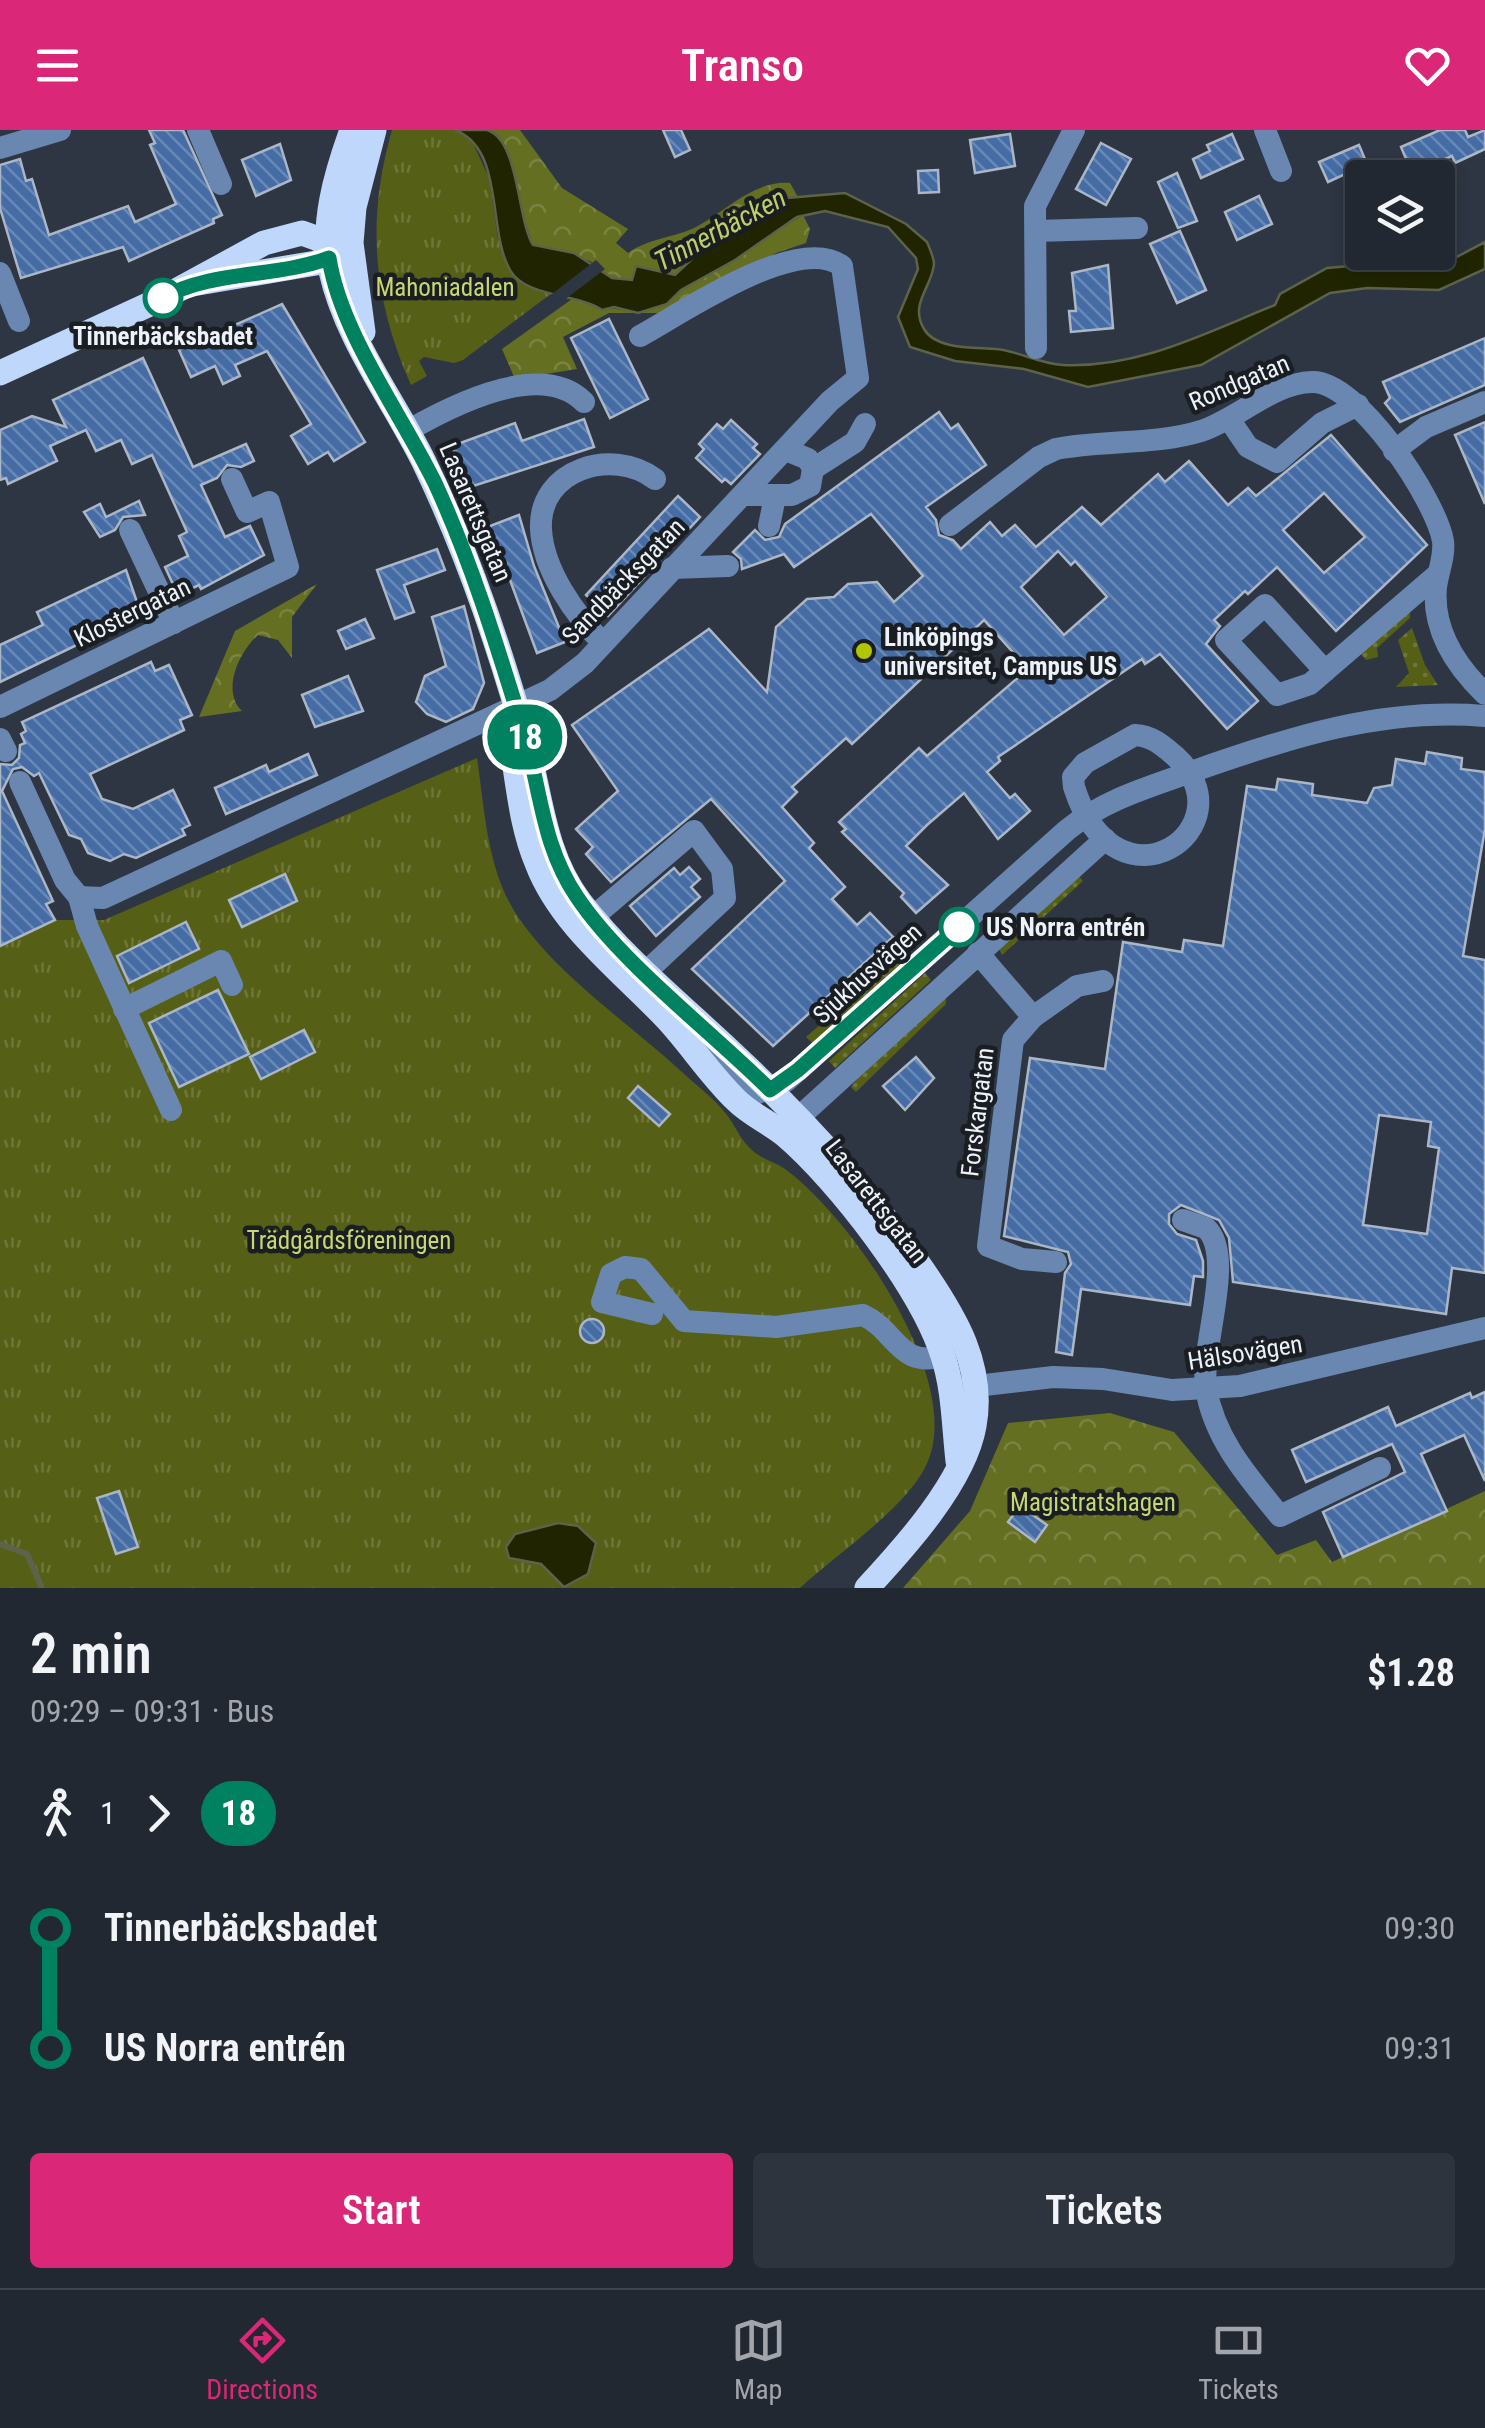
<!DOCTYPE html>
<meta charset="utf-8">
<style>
body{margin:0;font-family:"Roboto Condensed",sans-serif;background:#2e343e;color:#f1f3f6;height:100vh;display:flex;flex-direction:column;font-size:38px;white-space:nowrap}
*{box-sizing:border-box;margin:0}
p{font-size:32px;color:#a2a6ac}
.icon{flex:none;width:55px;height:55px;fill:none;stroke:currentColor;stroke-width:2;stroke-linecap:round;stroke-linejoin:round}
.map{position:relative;height:1458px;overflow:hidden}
.panel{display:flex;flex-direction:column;background:#222832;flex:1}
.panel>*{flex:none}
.badge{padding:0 20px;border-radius:32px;font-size:35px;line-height:65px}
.buttons{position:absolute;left:1345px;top:30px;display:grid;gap:20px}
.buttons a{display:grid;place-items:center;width:110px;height:110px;border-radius:10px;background:#222832;box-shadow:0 5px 15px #0003,0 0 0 2px #3f444d;font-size:50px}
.map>.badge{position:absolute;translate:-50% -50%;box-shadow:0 0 0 5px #fff}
.legs{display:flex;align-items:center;gap:15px;height:110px;padding:0 30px;font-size:32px}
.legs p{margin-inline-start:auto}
.overview{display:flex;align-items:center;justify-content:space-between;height:170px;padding:0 30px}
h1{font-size:55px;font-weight:600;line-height:75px}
.primary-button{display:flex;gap:20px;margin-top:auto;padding:20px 30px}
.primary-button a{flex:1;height:115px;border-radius:10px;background:#db2777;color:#fff;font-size:40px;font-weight:600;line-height:115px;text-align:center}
.primary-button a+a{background:#2e343e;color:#f1f3f6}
ul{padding:0 30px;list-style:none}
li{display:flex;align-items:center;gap:35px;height:120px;font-size:38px}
li i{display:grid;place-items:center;width:15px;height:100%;margin:0 12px;background:currentColor}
li i::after{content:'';width:25px;height:25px;margin:-12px;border:8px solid;border-radius:50%;background:#222832}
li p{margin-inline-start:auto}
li:first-child i{background:linear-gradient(#0000 50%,currentColor 0)}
li:last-child i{background:linear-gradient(currentColor 50%,#0000 0)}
header{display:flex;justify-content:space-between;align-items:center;height:130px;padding:0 30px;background:#db2777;color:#fff;font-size:45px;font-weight:600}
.tabs{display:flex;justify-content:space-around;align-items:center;height:140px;border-top:2px solid #3f444d;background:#222832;font-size:28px;color:#a2a6ac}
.tabs a{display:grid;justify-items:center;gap:5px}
.tabs .current{color:#db2777}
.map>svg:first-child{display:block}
.grass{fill:url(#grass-dots)}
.forest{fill:url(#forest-crowns)}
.park{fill:url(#park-tufts)}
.water{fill:#202500;stroke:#5d624b;stroke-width:2.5}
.pier{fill:#2e3643}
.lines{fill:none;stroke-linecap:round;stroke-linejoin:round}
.stream{stroke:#5d624b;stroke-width:6}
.building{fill:url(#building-back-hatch);stroke:#abb6c6;stroke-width:2.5;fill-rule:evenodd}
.minor{stroke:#6a87b1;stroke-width:22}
.major{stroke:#bfd7fa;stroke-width:25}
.line-1-casing{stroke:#fff;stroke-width:22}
.line-1{stroke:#008260;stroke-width:15}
.stop-1-dot{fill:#fff;stroke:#008260;stroke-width:5}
.poi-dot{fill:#b1c500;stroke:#1a1e23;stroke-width:4}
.labels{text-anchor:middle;stroke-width:9;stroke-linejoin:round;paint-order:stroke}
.park-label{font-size:25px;fill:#c7d870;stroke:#1a1e23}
.stop-label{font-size:25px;font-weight:bold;fill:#ecf2fa;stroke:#1a1e23}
.street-label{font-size:25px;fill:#ecf2fa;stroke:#1a1e23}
.poi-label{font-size:25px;font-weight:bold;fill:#ecf2fa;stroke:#1a1e23;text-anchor:start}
.water-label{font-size:28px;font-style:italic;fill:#bfcf67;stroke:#1a1e23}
</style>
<header><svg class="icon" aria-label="menu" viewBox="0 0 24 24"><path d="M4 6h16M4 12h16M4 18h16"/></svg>Transo<svg class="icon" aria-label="heart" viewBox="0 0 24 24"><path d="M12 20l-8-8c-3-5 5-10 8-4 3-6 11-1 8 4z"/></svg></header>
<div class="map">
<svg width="1485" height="1458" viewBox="0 0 1485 1458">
<defs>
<pattern id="grass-dots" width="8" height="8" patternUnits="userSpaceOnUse" patternTransform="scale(2.5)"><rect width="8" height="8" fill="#565f16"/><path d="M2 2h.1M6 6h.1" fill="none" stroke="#6e7639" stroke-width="1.8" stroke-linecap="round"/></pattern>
<pattern id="forest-crowns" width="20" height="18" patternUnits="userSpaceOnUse" patternTransform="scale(2.5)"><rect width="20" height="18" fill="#646f21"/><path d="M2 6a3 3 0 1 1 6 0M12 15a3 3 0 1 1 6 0" fill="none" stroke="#7a8442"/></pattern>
<pattern id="park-tufts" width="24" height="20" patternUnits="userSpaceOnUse" patternTransform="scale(2.5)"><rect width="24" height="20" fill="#565f16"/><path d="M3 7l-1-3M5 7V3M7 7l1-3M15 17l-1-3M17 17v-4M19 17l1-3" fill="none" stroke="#6e7639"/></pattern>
<pattern id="building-back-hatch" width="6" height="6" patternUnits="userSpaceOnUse" patternTransform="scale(2.5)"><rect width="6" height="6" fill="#456ca5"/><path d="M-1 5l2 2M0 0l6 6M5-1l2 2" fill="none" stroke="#6989b7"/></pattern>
</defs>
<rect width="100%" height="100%" fill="#2e3643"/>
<g class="grass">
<polygon points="1410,479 1410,488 1377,518 1378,527 1366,530 1360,523"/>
<polygon points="1412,498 1425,535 1438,555 1396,557 1409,543 1398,510"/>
<polygon points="1078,745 1083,751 1002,825 999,819"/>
<polygon points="903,822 909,827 814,915 806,907"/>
<polygon points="925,843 931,850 835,938 829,931"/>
<polygon points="946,867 946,874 856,962 851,957 858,948"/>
</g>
<g class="forest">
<path d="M486 0H520L562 58 628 99 616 113 628 123C649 108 674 108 696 97 726 81 754 50 790 53L799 69 764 73 723 100 675 145 636 136 632 150 612 148 590 131 533 115 496 6Z"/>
<path d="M803 85 810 99 806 113 776 123 667 183H609L563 207 577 239 515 249 502 219 572 169C609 179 651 192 681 160Z"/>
<path d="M317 454 292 487V528L278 510 258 505C239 522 221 561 242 581L199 587 235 501Z"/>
<polygon points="1110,1283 1174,1302 1277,1425 1316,1410 1332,1432 1485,1361 1485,1458 903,1458 970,1381 1008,1293"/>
</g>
<g class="park">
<path d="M392 0H455L471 9 489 48 498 109 526 155 552 163 463 230 454 233 424 227 419 231 427 246 411 255C373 170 366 90 392 0Z"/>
<path d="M477 628C485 682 487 741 518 787 560 848 629 893 683 943 697 956 715 969 727 985 736 997 741 1011 753 1021 763 1030 775 1032 785 1039 851 1087 963 1248 928 1331 910 1376 836 1424 800 1458H0V816L56 790H104Z"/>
</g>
<g class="water">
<path d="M455 0C465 0 478 0 487 0 519 9 517 89 533 115L574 123 612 148 632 150 636 136 675 145 723 100 775 69 845 63 906 94 927 112C929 117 934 128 934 134 932 157 909 174 924 199 936 220 975 217 996 219 1019 221 1039 234 1063 235 1140 238 1205 203 1275 175L1280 164 1327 138 1362 135 1432 140 1485 112V139L1439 160 1367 158 1330 163 1201 235 1088 257 1024 239 955 231 910 217 898 187 918 139 916 128 888 97 825 81 797 87 735 130 681 160 667 174 638 183 614 177 602 180C577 163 526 168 510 140 487 101 505 19 455 0Z"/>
<polygon points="558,1393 578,1396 596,1413 588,1444 564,1457 541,1434 509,1428 506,1417 515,1404"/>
</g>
<polygon class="pier" points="596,130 605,139 563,171 548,167"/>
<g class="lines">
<polyline class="stream" points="0,1414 27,1424 42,1458"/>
</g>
<g class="building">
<polygon points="149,0 183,0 222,85 213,89 214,93 129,131 123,117 21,148 0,78 0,35 20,29 26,51 32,49 49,105 128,76 135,92 176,74 150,15 155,13"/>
<polygon points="663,0 681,0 690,20 675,27"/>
<polygon points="1440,0 1465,0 1468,7 1485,0 1485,19 1455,33 1452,26 1412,43 1401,17"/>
<polygon points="1010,4 1015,36 975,43 970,10"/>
<polygon points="1232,4 1243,29 1201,48 1193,29 1210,21 1207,15"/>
<polygon points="1101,13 1131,29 1106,75 1076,59"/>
<polygon points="280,14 291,50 256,66 242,30"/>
<polygon points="1359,15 1367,34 1328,52 1319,32"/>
<polygon points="938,40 939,62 919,63 918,41"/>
<polygon points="1177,43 1197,91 1178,98 1158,52"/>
<polygon points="1259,66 1272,94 1237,110 1225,82"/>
<polygon points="1180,101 1206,160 1177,173 1150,114"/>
<polygon points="1108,135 1113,198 1071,202 1069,181 1076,181 1072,143"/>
<polygon points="282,174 365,312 334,331 328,322 308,334 291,306 311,294 267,221 235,235 240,246 223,254 215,236 191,247 179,220"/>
<polygon points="609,189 648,269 610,288 571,208"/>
<polygon points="1485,208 1485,255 1400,292 1385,273 1390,268 1383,252"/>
<polygon points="143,228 193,337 246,314 254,331 241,337 227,335 217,348 201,355 225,407 250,396 264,425 201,459 199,455 178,465 165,437 188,426 179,406 187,402 152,325 132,334 121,310 96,321 86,300 50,316 57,331 8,354 6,348 0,350 0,300 32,286 66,297 53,270"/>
<path d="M939 282 951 299 958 294 986 335 926 377 936 390 939 405 953 410 961 419 990 392 1002 406 1015 395 1036 417 1082 377 1101 395 1158 344 1165 352 1189 331 1228 375 1248 358 1256 366 1331 305 1427 415 1336 501 1277 437 1248 464 1245 461 1214 490 1220 496 1206 514 1258 571 1227 599 1160 524 1145 534 1142 529 998 627 1000 631 987 642 1010 668 1015 664 1030 681 998 709 964 663 927 695 906 716 948 755 916 783 901 767 904 763 842 702 846 699 839 692 919 618 927 626 1028 539 984 490 852 614 846 608 792 657 797 662 782 677 814 713 809 718 845 757 832 769 857 795 870 783 893 807 773 916 692 839 785 751 711 669 611 752 586 724 593 717 576 699 618 661 572 595 709 499 767 562 776 497 807 469 834 467 848 454 877 452 894 472 923 446 871 384 794 437 784 424 742 439 741 429 733 422 755 400 765 410 779 407 785 394ZM1324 363 1365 407 1324 443 1283 400ZM1058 421 1071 435 1075 431 1107 467 1064 505 1021 457Z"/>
<polygon points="584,289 594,317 467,358 452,316 515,293 522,311"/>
<polygon points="731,290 757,314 753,318 760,324 731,354 725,349 722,352 696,328 704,319 699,314 717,294 723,299"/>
<polygon points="1485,292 1485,374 1455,305"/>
<polygon points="678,366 700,387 608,486 586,465"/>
<polygon points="139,371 145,385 123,387 115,400 100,407 84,382 100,374 106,387"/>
<polygon points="519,385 534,436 565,512 537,523 490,396"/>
<polygon points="437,419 445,440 404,455 414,482 395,489 377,440"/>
<polygon points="126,440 141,484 0,552 0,515 43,495 37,482"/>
<polygon points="464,476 484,553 473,579 446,592 427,584 416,572 425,546 446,536 432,487"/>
<polygon points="365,489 374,508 346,519 338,501"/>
<polygon points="151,532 155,541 169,535 192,585 180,590 184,600 90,644 102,669 133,679 173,660 190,695 182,699 185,705 136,728 124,724 110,731 88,723 81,709 69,705 39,643 34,646 22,637 13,639 2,661 53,771 46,774 55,790 0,816 0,634 12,635 19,628 20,615 25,613 21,604 26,601 22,592"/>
<polygon points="348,546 363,581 315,597 302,565"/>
<path d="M1427 622 1462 628 1461 639 1485 642V699L1463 826 1485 830V1143L1452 1138 1446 1184 1233 1152 1229 1108 1219 1090 1181 1075 1169 1084V1094L1177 1104 1196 1110 1203 1131V1147L1194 1146 1190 1175 1081 1159 1072 1225 1056 1222 1065 1143 1071 1134 1068 1122 1004 1106 1030 928 1105 939 1123 812 1182 822 1184 810 1223 816 1247 656 1276 660 1278 649 1313 654 1312 665 1367 673 1374 658 1392 655 1396 629 1425 634ZM1379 985 1431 992 1428 1016 1439 1018 1427 1104 1363 1095Z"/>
<polygon points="308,624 317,645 226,684 215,658 266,635 269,642"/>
<polygon points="689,737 700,749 691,757 700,767 656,806 630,776 674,738 680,745"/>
<polygon points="285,744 297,771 242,797 229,770"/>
<polygon points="186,792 199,819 129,853 117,826"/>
<polygon points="218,860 249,924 179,957 149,893"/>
<polygon points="304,900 315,922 261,949 250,927"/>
<polygon points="916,927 934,948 905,980 883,956"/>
<polygon points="638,956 670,984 659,996 628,968"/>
<circle cx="592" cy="1201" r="12"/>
<polygon points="1485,1262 1485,1351 1464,1305 1421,1324 1447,1381 1343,1427 1323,1382 1405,1342 1392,1314 1306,1352 1292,1320 1388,1277 1396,1296 1470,1263 1472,1268"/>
<polygon points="119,1361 138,1417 116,1424 97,1368"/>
<polygon points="1020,1376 1047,1395 1035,1412 1008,1392"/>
</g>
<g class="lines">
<g class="minor">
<polyline points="198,0 221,54"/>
<polyline points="1265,0 1281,41"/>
<polyline points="0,18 60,0"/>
<polyline points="1036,101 1137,98"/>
<polyline points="0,143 19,191"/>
<polyline points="1036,218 1035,76 1074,0"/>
<polyline points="1229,289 1248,317 1277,332 1322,293 1358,275"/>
<path d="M409 300C451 276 541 229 584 272"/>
<polyline points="1394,321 1426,297 1485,272"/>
<polyline points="813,339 855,312 865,294"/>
<polyline points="744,365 792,365 810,356 813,339 808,329 786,320"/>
<path d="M950 395 1039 327 1056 319C1103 310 1156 315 1201 301 1238 289 1272 253 1312 252 1357 250 1436 370 1443 411 1445 426 1438 442 1436 457 1432 500 1455 535 1485 564"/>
<polyline points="769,396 775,367"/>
<polyline points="130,400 174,493"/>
<polyline points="672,438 728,436"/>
<polygon points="1265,475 1325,541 1310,554 1277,565 1226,510"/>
<path d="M603 513C575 485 543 440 541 399 538 339 613 317 655 349"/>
<polyline points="1325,541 1438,444"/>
<polyline points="0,577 288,437 269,372 247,382 232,349"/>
<path d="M1135 605C1152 606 1162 615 1175 626 1252 696 1117 792 1074 657L1073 647 1085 633Z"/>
<polyline points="0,609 6,621"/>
<polyline points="20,652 65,750 79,767"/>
<path d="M79 767 103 768 550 560 585 533 830 271 858 248 842 136C798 103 684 182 640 206"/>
<polyline points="79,767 87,796 171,980"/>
<polyline points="593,787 694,701 722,739 725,768 633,854"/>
<polyline points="978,823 1033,887 1013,910 988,1116 1022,1129 1056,1132"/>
<polyline points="124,879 221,831 232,855"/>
<polyline points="1033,887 1077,856 1103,851"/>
<path d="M705 923 755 964 786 951 1067 700C1104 670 1146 658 1191 642 1287 608 1383 577 1485 586"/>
<polyline points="786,999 1105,709"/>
<path d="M1183 1090 1206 1098C1236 1126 1200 1218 1206 1258 1214 1309 1249 1348 1280 1386L1380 1338"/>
<path d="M652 1184 602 1172 611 1144 625 1137 641 1139 684 1191 776 1197 863 1185C896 1200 899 1239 943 1226"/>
<polyline points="959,1258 1053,1247 1103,1249 1172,1260 1240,1256 1485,1198"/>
</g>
<g class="major">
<path d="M352 0C336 44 321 95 331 141 346 209 394 271 424 332 466 419 498 512 524 604 541 662 542 722 580 772 623 828 681 875 731 922 803 989 867 1058 922 1139 955 1187 985 1236 974 1296 964 1352 905 1417 867 1458"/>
<polyline points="198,153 316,133 343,119"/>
<polyline points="363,202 351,113 354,77 374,0"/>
<polyline points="0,243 163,168 264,113 302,103 327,112"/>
<path d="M515 637C520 670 524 702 537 733 561 796 622 841 667 889 691 915 711 946 736 970 751 985 769 992 785 1005 838 1050 922 1159 943 1226 954 1259 954 1296 958 1331"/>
</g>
</g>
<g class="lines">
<defs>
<path id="line-1" d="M163 168C211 140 276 148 329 128 341 204 401 283 435 353 472 433 498 519 524 603 541 660 542 716 577 767 621 833 712 902 770 960L798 940 959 797"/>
</defs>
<use href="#line-1" class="line-1-casing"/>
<use href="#line-1" class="line-1"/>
</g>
<g class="stop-1-dot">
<circle cx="163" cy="168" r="18"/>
<circle cx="959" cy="797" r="18"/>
</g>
<circle class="poi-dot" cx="864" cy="521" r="10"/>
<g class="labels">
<g class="park-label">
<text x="445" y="166">Mahoniadalen</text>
<text x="349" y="1119">Trädgårdsföreningen</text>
<text x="1093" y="1381">Magistratshagen</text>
</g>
<g class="stop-label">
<text x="163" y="215">Tinnerbäcksbadet</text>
<text x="986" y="806" text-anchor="start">US Norra entrén</text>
</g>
<g class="street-label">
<text transform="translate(1239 252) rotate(-23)" y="9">Rondgatan</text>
<text transform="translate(476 382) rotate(67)" y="9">Lasarettsgatan</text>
<text transform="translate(623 451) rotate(-46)" y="9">Sandbäcksgatan</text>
<text transform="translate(132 482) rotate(-26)" y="9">Klostergatan</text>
<text transform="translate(867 843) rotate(-42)" y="9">Sjukhusvägen</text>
<text transform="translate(977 982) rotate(-83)" y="9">Forskargatan</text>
<text transform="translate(877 1071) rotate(52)" y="9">Lasarettsgatan</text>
<text transform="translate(1245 1222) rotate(-9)" y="9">Hälsovägen</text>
</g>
<g class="poi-label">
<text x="884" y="516">Linköpings<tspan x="884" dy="29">universitet, Campus US</tspan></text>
</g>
<g class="water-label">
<text transform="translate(720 99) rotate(-28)" y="10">Tinnerbäcken</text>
</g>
</g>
</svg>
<div class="buttons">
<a><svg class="icon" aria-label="layers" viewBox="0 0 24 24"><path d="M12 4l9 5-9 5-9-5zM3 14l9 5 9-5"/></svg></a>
</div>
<b class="badge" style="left:525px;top:607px;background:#008260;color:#fff">18</b>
</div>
<section class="panel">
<div class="overview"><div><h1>2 min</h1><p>09:29 – 09:31 · Bus</p></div><b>$1.28</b></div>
<div class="legs"><svg class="icon" aria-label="walk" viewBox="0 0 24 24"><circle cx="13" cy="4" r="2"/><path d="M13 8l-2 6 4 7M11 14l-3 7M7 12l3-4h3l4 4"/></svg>1<svg class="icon" aria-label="forward" viewBox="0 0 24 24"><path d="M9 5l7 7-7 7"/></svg><b class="badge" style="background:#008260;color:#fff">18</b></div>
<ul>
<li><i style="color:#008260"></i><b>Tinnerbäcksbadet</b><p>09:30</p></li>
<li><i style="color:#008260"></i><b>US Norra entrén</b><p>09:31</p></li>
</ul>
<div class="primary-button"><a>Start</a><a>Tickets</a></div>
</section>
<nav class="tabs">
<a class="current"><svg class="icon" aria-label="directions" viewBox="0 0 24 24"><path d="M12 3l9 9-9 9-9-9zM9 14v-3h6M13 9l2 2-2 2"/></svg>Directions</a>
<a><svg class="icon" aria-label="map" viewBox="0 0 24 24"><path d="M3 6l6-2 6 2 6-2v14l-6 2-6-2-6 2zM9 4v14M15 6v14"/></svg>Map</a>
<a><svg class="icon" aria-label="tickets" viewBox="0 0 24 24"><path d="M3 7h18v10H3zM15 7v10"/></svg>Tickets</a>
</nav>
